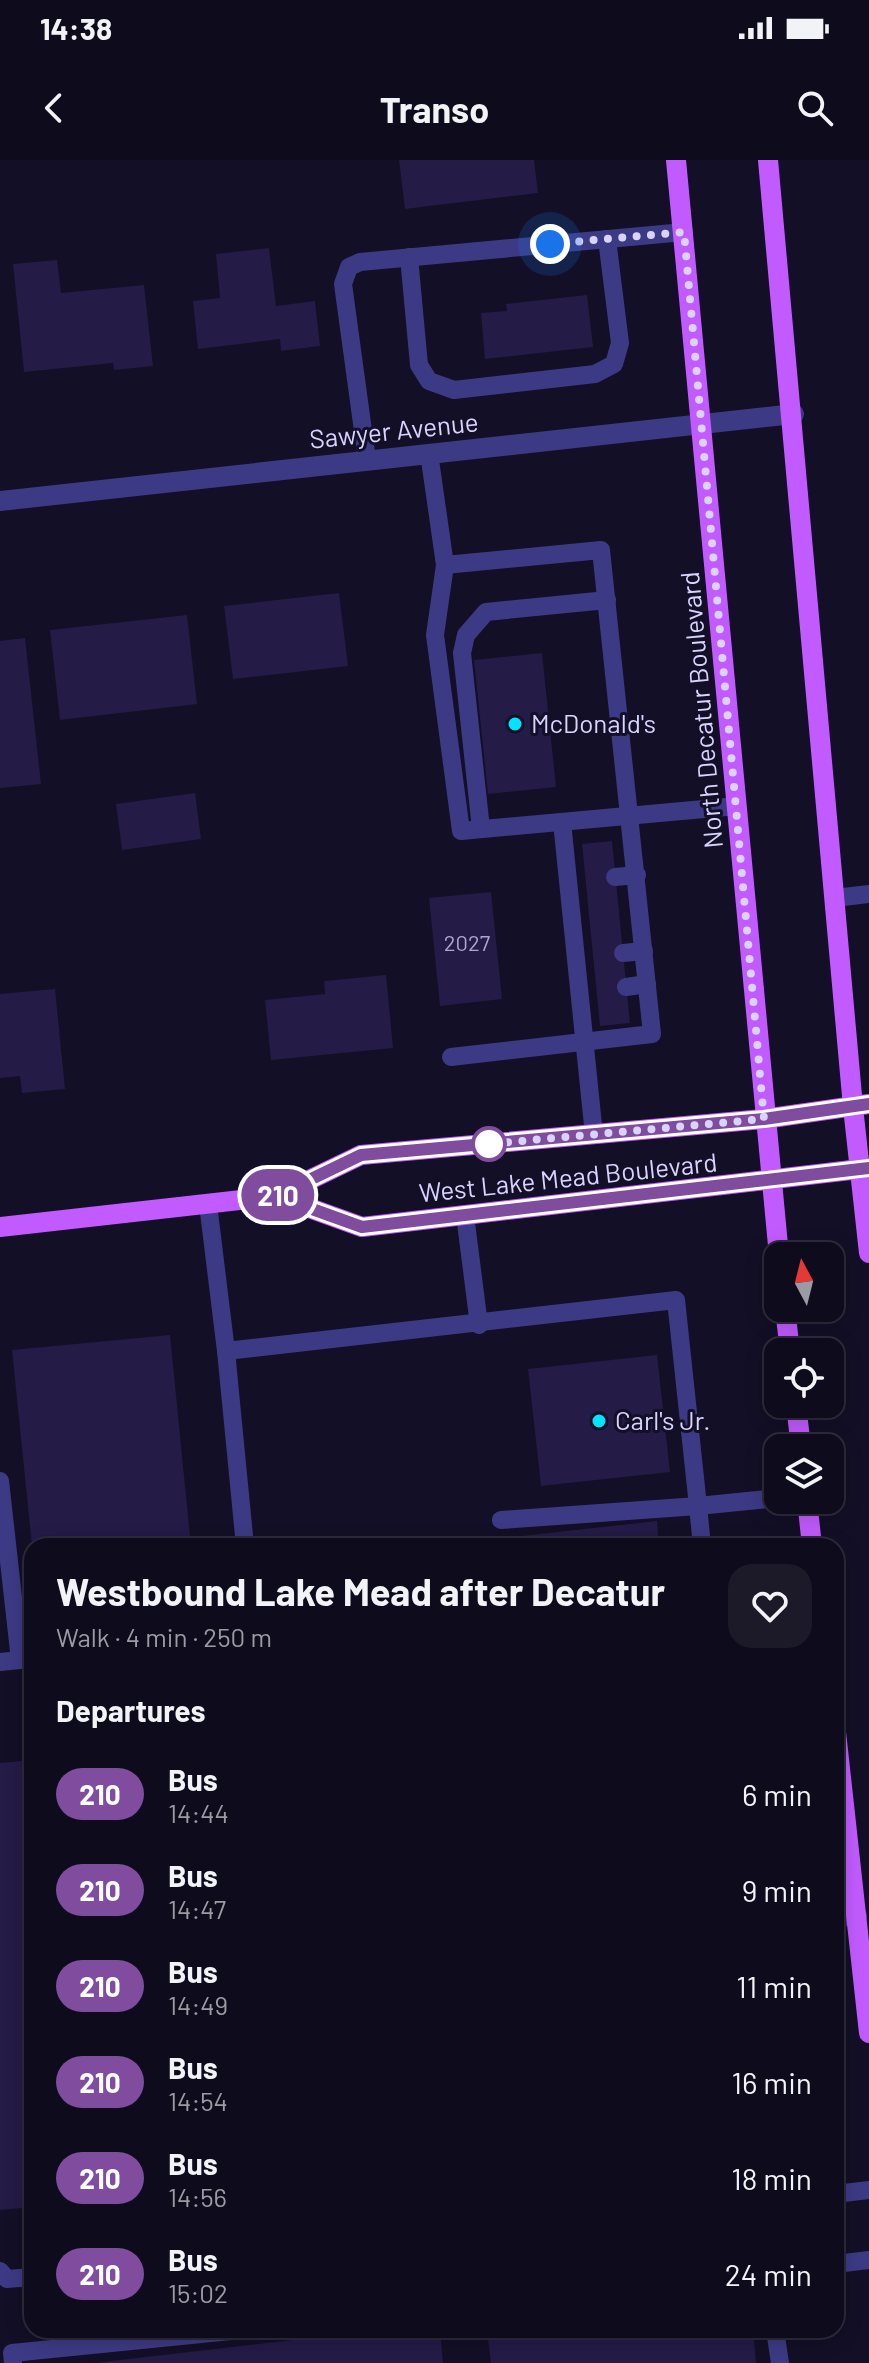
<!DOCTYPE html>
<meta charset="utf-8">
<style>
body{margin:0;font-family:Barlow,sans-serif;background:#1c1929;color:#f1f3f6;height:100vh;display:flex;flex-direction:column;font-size:30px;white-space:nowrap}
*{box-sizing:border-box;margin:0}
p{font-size:26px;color:#9b9ba3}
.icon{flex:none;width:44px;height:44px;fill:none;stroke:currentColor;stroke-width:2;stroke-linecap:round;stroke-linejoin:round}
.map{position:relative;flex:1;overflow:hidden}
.drawer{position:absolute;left:24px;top:1378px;width:820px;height:800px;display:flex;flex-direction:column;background:#0e0b1c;border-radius:24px;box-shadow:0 4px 20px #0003,0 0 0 2px #2e2b3b}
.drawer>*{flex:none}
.badge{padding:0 16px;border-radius:26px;font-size:28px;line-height:52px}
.needle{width:52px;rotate:353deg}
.fabs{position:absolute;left:764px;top:1082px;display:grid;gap:16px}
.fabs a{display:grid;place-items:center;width:80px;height:80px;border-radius:16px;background:#0e0b1c;box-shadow:0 4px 20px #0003,0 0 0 2px #2e2b3b;font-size:40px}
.you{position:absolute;width:40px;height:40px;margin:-20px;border:6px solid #fff;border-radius:50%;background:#1a73e8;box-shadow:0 0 0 12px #1a73e833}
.map>.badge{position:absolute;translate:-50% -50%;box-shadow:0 0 0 4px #fff}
h2{padding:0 32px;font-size:30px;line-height:72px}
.round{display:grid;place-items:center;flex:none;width:84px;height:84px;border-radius:24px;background:#1c1929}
.summary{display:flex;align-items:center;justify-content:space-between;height:136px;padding:0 32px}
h1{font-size:38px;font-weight:700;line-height:60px}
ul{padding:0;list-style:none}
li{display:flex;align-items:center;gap:24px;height:96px;padding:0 32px}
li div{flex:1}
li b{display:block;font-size:30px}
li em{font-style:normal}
li .badge{min-width:88px;font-weight:700;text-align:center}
.status{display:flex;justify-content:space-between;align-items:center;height:56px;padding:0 40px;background:#0e0b1c;direction:ltr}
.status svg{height:22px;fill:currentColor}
header{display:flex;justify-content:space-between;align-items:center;height:104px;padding:0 32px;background:#0e0b1c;font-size:36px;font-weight:700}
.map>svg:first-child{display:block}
.building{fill:#241b47}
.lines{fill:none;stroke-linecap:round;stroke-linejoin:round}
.lane{stroke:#3d3a85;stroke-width:18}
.street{stroke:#3d3a85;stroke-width:20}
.primary{stroke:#c25bff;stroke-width:20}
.line-casing{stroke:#fff;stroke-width:18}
.line{stroke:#804c9e;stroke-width:12}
.walk{stroke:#d9d4ff;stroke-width:8;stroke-dasharray:0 14.4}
.poi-dot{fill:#00e5ff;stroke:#130f26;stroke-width:3}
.stop-dot{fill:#fff;stroke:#804c9e;stroke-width:4}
.labels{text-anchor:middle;stroke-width:6;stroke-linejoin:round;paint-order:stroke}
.number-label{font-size:22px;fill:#aca6d1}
.street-label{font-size:26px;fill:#d9d4ff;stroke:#130f26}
.poi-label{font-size:26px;fill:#d9d4ff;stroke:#130f26;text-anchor:start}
</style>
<div class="status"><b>14:38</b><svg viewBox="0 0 49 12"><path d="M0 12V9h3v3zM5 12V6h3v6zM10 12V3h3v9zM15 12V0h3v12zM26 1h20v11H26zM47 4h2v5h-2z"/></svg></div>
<header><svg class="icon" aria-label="back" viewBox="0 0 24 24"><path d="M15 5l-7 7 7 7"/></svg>Transo<svg class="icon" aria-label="search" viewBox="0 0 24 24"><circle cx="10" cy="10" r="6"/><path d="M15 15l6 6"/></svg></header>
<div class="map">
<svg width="869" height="2203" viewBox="0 0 869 2203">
<rect width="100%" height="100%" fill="#130f26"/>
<g class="building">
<polygon points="399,0 534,0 538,33 405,49"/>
<polygon points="269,88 276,146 315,141 320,186 281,191 280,179 198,189 193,141 220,138 216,94"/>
<polygon points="57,100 61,133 144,125 153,206 114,210 113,203 24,212 13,104"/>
<polygon points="587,135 593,187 485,199 481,153 507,151 506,144"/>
<polygon points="339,433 348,506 233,519 224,446"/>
<polygon points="187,455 197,544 60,560 50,470"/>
<polygon points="25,478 41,624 0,628 0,481"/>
<polygon points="542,493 556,627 488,634 474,500"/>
<polygon points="195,633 201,679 122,690 116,644"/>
<polygon points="612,681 630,863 600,866 582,684"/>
<polygon points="491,732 502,839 440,846 429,738"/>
<polygon points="386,815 393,888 271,900 265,840 325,834 324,821"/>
<polygon points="55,829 65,929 22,933 20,916 0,918 0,834"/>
<polygon points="170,1175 191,1386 32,1386 12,1190"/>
<polygon points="657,1195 670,1312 541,1326 528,1209"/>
<polygon points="657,1361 659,1386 450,1386 450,1384"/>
<polygon points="32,1600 32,2047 0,2050 0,1603"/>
<polygon points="380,2170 440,2170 443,2203 94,2203"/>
<polygon points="487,2170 753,2170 756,2203 491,2203"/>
</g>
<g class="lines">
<g class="lane">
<polyline points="409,97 419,205 429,221 454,230 595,214 614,204 620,183 607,79"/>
<polyline points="429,293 445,405 435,475 461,671 737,646"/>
<polyline points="367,300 343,124 349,107 360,102 684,72"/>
<polyline points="445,405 601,390 652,874 451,897"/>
<polyline points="562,662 594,975"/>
<polyline points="481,669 462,493 466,475 486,452 607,440"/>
<polyline points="615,717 637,715"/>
<polyline points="835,738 869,734"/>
<polyline points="623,793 644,791"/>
<polyline points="626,827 647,824"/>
<polyline points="208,1044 226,1191 676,1140 698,1346 778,1338"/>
<polyline points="465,1055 479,1165"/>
<polyline points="226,1191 245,1386"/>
<polyline points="0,1321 20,1500 0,1502"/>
<polyline points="501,1360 698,1346 702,1386"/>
<polyline points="836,1758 858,1756"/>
<polyline points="836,2034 869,2030"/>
<polyline points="836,2104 869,2100"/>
<polyline points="0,2111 7,2119 32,2117"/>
<polyline points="775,2170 780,2203"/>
<polyline points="13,2203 12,2193 241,2170"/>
</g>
<polyline class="street" points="0,341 794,254"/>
<g class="primary">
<polyline points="676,0 779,1096"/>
<polyline points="768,0 853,947 869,1093"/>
<polyline points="276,1036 362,1067 869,1008"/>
<polyline points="0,1067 276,1036 361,995 764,959 869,944"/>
<polyline points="785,1148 790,1192"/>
<polyline points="796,1244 801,1288"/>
<polyline points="807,1340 812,1386"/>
<polyline points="836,1572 869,1873"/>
</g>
</g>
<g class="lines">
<defs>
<polyline id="line" points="869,944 764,959 361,995 276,1036 362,1067 869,1008"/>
</defs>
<use href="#line" class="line-casing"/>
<use href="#line" class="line"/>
<polyline class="walk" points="489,984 477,985 764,959 684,72 550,84"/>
</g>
<g class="poi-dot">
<circle cx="515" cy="564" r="8"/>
<circle cx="599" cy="1261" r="8"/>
</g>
<circle class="stop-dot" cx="489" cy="984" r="16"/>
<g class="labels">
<g class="number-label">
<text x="467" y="791">2027</text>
</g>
<g class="street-label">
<text transform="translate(394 271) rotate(-6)" y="9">Sawyer Avenue</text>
<text transform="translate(702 550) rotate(-95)" y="9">North Decatur Boulevard</text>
<text transform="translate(568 1018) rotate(-6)" y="9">West Lake Mead Boulevard</text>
</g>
<g class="poi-label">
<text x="531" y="573">McDonald's</text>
<text x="615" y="1270">Carl's Jr.</text>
</g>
</g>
</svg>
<div class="fabs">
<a><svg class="needle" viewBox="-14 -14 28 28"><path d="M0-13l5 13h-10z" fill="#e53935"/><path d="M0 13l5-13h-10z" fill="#9b9ba3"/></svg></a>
<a><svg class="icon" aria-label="locate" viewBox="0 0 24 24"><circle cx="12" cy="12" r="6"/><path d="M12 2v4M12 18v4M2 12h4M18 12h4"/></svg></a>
<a><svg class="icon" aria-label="layers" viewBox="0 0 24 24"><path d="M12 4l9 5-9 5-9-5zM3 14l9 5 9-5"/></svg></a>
</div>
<div class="you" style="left:550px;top:84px"></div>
<b class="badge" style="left:278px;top:1035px;background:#804c9e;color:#fff">210</b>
<section class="drawer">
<div class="summary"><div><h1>Westbound Lake Mead after Decatur</h1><p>Walk · 4 min · 250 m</p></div><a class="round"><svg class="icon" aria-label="heart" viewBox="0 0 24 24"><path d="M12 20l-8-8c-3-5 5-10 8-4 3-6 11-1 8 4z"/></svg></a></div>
<h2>Departures</h2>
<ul>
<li><span class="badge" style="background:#804c9e;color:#fff">210</span><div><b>Bus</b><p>14:44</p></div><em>6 min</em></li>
<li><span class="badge" style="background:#804c9e;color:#fff">210</span><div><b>Bus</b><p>14:47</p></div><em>9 min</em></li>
<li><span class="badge" style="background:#804c9e;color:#fff">210</span><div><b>Bus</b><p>14:49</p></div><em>11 min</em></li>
<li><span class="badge" style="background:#804c9e;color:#fff">210</span><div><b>Bus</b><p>14:54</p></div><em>16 min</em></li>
<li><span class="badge" style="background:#804c9e;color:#fff">210</span><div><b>Bus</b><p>14:56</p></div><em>18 min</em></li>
<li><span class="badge" style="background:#804c9e;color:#fff">210</span><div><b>Bus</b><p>15:02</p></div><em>24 min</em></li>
</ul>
</section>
</div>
